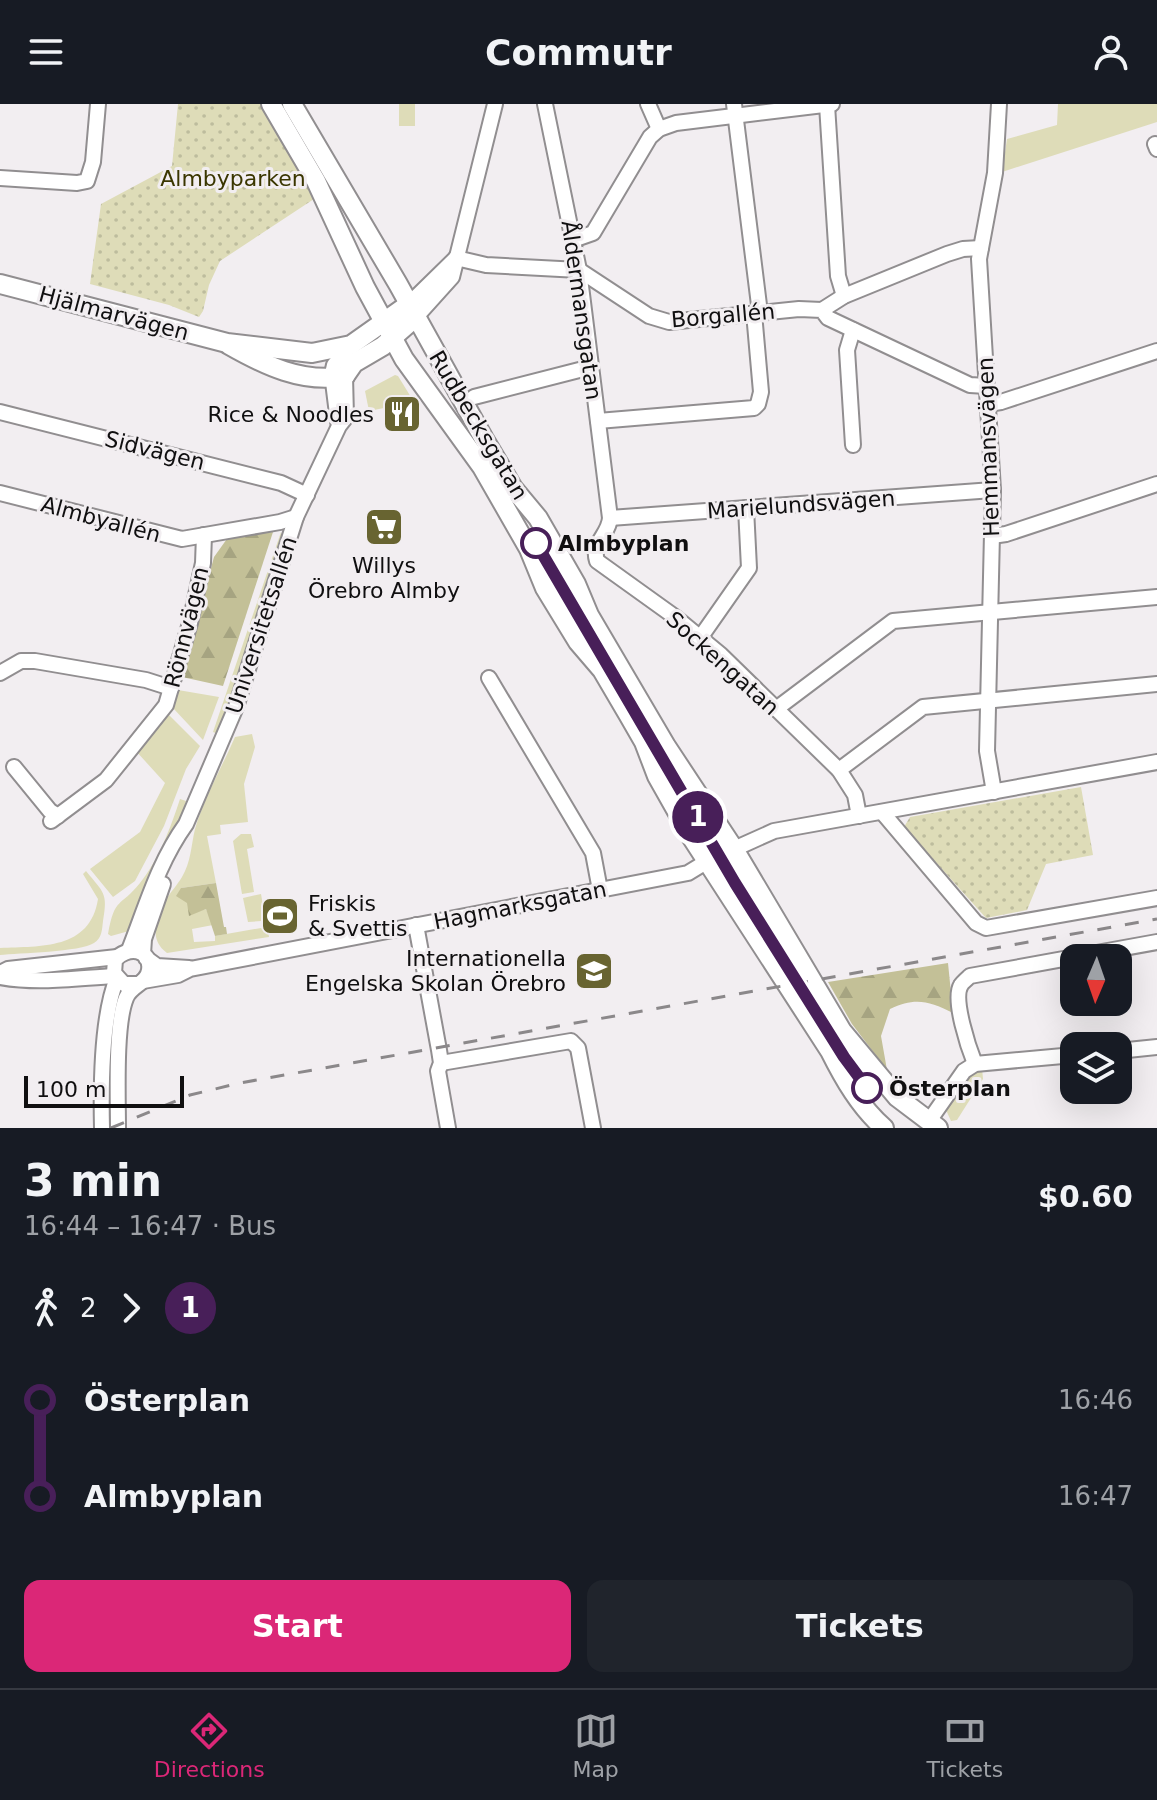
<!DOCTYPE html>
<meta charset="utf-8">
<style>
body{margin:0;font-family:"DejaVu Sans",sans-serif;background:#20242c;color:#f1f3f6;height:100vh;display:flex;flex-direction:column;font-size:30px;white-space:nowrap}
*{box-sizing:border-box;margin:0}
p{font-size:26px;color:#9ea1a6}
.icon{flex:none;width:44px;height:44px;fill:none;stroke:currentColor;stroke-width:2;stroke-linecap:round;stroke-linejoin:round}
.map{position:relative;height:1024px;overflow:hidden}
.details{display:flex;flex-direction:column;background:#171b24;flex:1}
.details>*{flex:none}
.badge{padding:0 16px;border-radius:26px;font-size:28px;line-height:52px}
.needle{width:52px;rotate:182deg}
.buttons{position:absolute;left:1060px;top:840px;display:grid;gap:16px}
.buttons a{display:grid;place-items:center;width:72px;height:72px;border-radius:16px;background:#171b24;box-shadow:0 8px 32px #0002;font-size:40px}
.scale{position:absolute;left:24px;bottom:20px;width:160px;box-sizing:border-box;padding-left:8px;border:4px solid #100f10;border-top:0;font-size:22px;line-height:28px;white-space:nowrap;color:#100f10;-webkit-text-stroke:6px #f2eef1;paint-order:stroke}
.map>.badge{position:absolute;translate:-50% -50%;box-shadow:0 0 0 4px #fff}
.legs{display:flex;align-items:center;gap:12px;height:88px;padding:0 24px;font-size:26px}
.legs p{margin-inline-start:auto}
.head{display:flex;align-items:center;justify-content:space-between;height:136px;padding:0 24px}
h1{font-size:44px;font-weight:700;line-height:60px}
.action{display:flex;gap:16px;margin-top:auto;padding:16px 24px}
.action a{flex:1;height:92px;border-radius:16px;background:#db2777;color:#fff;font-size:32px;font-weight:700;line-height:92px;text-align:center}
.action a+a{background:#20242c;color:#f1f3f6}
ul{padding:0 24px;list-style:none}
li{display:flex;align-items:center;gap:28px;height:96px;font-size:30px}
li i{display:grid;place-items:center;width:12px;height:100%;margin:0 10px;background:currentColor}
li i::after{content:'';width:20px;height:20px;margin:-10px;border:6px solid;border-radius:50%;background:#171b24}
li p{margin-inline-start:auto}
li:first-child i{background:linear-gradient(#0000 50%,currentColor 0)}
li:last-child i{background:linear-gradient(currentColor 50%,#0000 0)}
header{display:flex;justify-content:space-between;align-items:center;height:104px;padding:0 24px;background:#171b24;font-size:36px;font-weight:700}
.dock{display:flex;justify-content:space-around;align-items:center;height:112px;border-top:2px solid #363941;background:#171b24;font-size:22px;color:#9ea1a6}
.dock a{display:grid;justify-items:center;gap:4px}
.dock .active{color:#db2777}
.map>svg:first-child{display:block}
.grass{fill:#dedcb8}
.forest{fill:url(#forest-firs)}
.park{fill:url(#park-dots)}
.lines{fill:none;stroke-linecap:round;stroke-linejoin:round}
.minor-casing{stroke:#918e90;stroke-width:18}
.major-casing{stroke:#918e90;stroke-width:22}
.minor{stroke:#fff;stroke-width:14}
.major{stroke:#fff;stroke-width:18}
.rail{stroke:#8b888a;stroke-width:3;stroke-dasharray:14 14;stroke-linecap:butt}
.line-1-casing{stroke:#fff;stroke-width:18}
.line-1{stroke:#481f59;stroke-width:12}
.stop-1-dot{fill:#fff;stroke:#481f59;stroke-width:4}
.labels{text-anchor:middle;stroke-width:6;stroke-linejoin:round;paint-order:stroke}
.park-label{font-size:22px;fill:#3a3600;stroke:#f2eef1}
.street-label{font-size:22px;fill:#100f10;stroke:#f2eef1}
.poi-label{font-size:22px;fill:#100f10;stroke:#f2eef1;text-anchor:end}
.stop-label{font-size:22px;font-weight:bold;fill:#100f10;stroke:#f2eef1;text-anchor:start}
</style>
<header><svg class="icon" aria-label="menu" viewBox="0 0 24 24"><path d="M4 6h16M4 12h16M4 18h16"/></svg>Commutr<svg class="icon" aria-label="person" viewBox="0 0 24 24"><circle cx="12" cy="8" r="4"/><path d="M4 21q1-7 8-7t8 7"/></svg></header>
<div class="map">
<svg width="1157" height="1024" viewBox="0 0 1157 1024">
<defs>
<pattern id="forest-firs" width="22" height="20" patternUnits="userSpaceOnUse" patternTransform="scale(2)"><rect width="22" height="20" fill="#c3c097"/><path d="M5 1l3.5 6h-7zM16 11l3.5 6h-7z" fill="#a6a481"/></pattern>
<pattern id="park-dots" width="8" height="8" patternUnits="userSpaceOnUse" patternTransform="scale(2)"><rect width="8" height="8" fill="#dedcb8"/><path d="M2 2h.1M6 6h.1" fill="none" stroke="#bdbc9d" stroke-width="1.8" stroke-linecap="round"/></pattern>
</defs>
<rect width="100%" height="100%" fill="#f2eef1"/>
<g class="grass">
<rect x="399" y="0" width="16" height="22"/>
<polygon points="1058,0 1157,0 1157,18 1002,68 1007,35 1057,21"/>
<polygon points="395,271 398,272 414,298 369,307 365,287"/>
<polygon points="281,428 283,435 218,630 213,628"/>
<polygon points="178,586 219,593 203,636 173,604"/>
<polygon points="169,611 200,642 186,665 164,722 135,777 113,793 90,765 140,728 165,679 136,647"/>
<path d="M252 630 255 643 244 680 248 718 220 721 221 730 207 732 216 779 181 784 187 798 196 808 206 805 213 821 192 825 194 838 215 837V832L261 824 268 826 269 833 167 849C155 840 154 830 157 816 162 796 172 789 182 773 191 758 191 742 195 725 204 694 222 663 235 633Z"/>
<path d="M180 695 186 697 180 717 129 827 111 832 108 830C115 792 120 804 140 779 158 757 171 723 180 695Z"/>
<polygon points="241,730 251,730 254,743 247,745 254,788 242,790 233,737"/>
<path d="M86 767C104 789 108 789 103 817 102 826 102 834 94 839 81 848 18 849 0 851V844C41 842 90 846 98 795L83 770Z"/>
<polygon points="261,790 265,813 261,817 248,818 243,794"/>
<path d="M982 964 983 975 957 1016 951 1017 946 1006C953 989 965 973 982 964Z"/>
</g>
<g class="forest">
<polygon points="273,428 223,582 182,573 214,453 229,432"/>
<polygon points="216,779 224,823 226,823 227,830 215,832 206,805 189,812 187,799 176,792 181,784"/>
<path d="M948 859 953 909C929 897 915 893 890 905L881 932 887 966 852 920 828 878Z"/>
</g>
<g class="park">
<polygon points="178,0 261,0 314,95 220,157 209,181 203,207 199,213 169,201 90,180 101,100 172,62"/>
<polygon points="1081,683 1093,751 1046,760 1027,806 986,814 904,723 910,713"/>
</g>
<g class="lines">
<defs>
<g id="minor">
<path d="M545 0 579 166 610 414C609 431 591 439 597 457L675 513 721 551 839 666 855 691 859 712"/>
<polyline points="648,0 659,25"/>
<polyline points="734,0 760,209"/>
<polyline points="827,1 838,172 844,192"/>
<polyline points="1155,40 1157,45"/>
<polyline points="0,74 77,79 87,77 93,58 98,0"/>
<polyline points="573,136 593,129 650,33 659,25 676,19 832,0"/>
<polyline points="456,154 486,161 579,166 649,212 669,218 799,205 822,206 828,214 970,281 986,282"/>
<polyline points="409,200 456,154"/>
<polyline points="822,206 844,192 947,150 963,145 981,144"/>
<polyline points="416,213 452,173 495,0"/>
<polyline points="853,226 847,246 853,341"/>
<polyline points="474,293 591,263"/>
<polyline points="988,300 1001,298 1157,247"/>
<polyline points="0,308 281,379 307,391"/>
<polyline points="598,317 754,304 758,300 761,288 754,209"/>
<polyline points="338,318 332,270 334,261 351,241"/>
<polyline points="0,389 182,435 280,418 296,413"/>
<polyline points="610,414 993,386"/>
<polyline points="992,432 1006,430 1157,380"/>
<polyline points="700,534 749,464 746,404"/>
<polyline points="0,569 21,557 35,557 146,576 171,584"/>
<polyline points="489,574 593,749 600,786"/>
<polyline points="776,605 893,517 1157,493"/>
<polyline points="14,663 50,707 58,712"/>
<polyline points="839,666 923,603 1157,580"/>
<polyline points="994,688 987,647 993,386 979,155 995,69 999,0"/>
<polyline points="882,708 976,819 986,824 1157,794"/>
<polyline points="51,717 106,676 166,601 190,519 203,459 204,431"/>
<polyline points="734,745 774,727 1157,658"/>
<polyline points="416,821 439,946 441,959 438,967 448,1024"/>
<path d="M129 846C146 803 158 759 186 720L236 603 296 413 339 322 346 313 345 272"/>
<polyline points="143,850 144,835 163,780"/>
<polyline points="146,854 157,862 189,864"/>
<polyline points="0,869 8,865 117,853"/>
<path d="M0 873C38 880 77 874 115 872"/>
<polyline points="143,877 178,871 190,865 688,769 706,758"/>
<polyline points="1118,947 1157,943"/>
<polyline points="441,959 571,937 578,944 593,1024"/>
<path d="M975 960C969 945 952 895 961 881 962 879 969 873 970 872L1157 838"/>
<polyline points="929,1017 964,967 975,960 1074,951"/>
<path d="M102 1024C101 981 101 914 117 874"/>
<path d="M118 1024C118 992 115 921 126 894 131 881 147 880 149 866 152 844 126 842 115 856L114 869 124 880H138"/>
</g>
<g id="major">
<path d="M271 0 316 77 365 183 404 255 482 363 529 445 545 484 578 538 602 566 629 612 644 638 657 672 692 734 830 947C844 975 860 1003 884 1024"/>
<polyline points="292,0 398,180 484,335 513,384 538,414 576,480 589,511 666,642 734,745 842,927 897,993 938,1024"/>
<polyline points="0,180 227,239 312,249 351,241 409,200"/>
<path d="M229 241C264 261 303 280 345 272"/>
<polyline points="345,272 354,259 383,242 416,213"/>
</g>
</defs>
<use href="#minor" class="minor-casing"/>
<use href="#major" class="major-casing"/>
<use href="#minor" class="minor"/>
<use href="#major" class="major"/>
<polyline class="rail" points="111,1024 190,991 240,979 1157,815"/>
</g>
<g class="lines">
<defs>
<polyline id="line-1" points="536,439 735,779 844,953 867,984"/>
</defs>
<use href="#line-1" class="line-1-casing"/>
<use href="#line-1" class="line-1"/>
</g>
<defs>
<symbol id="restaurant-square" viewBox="-11 -11 22 22"><rect x="-9" y="-9" width="18" height="18" rx="4" fill="#686431" stroke="#f2eef1"/><path d="M-5-6h1v4h1v-4h1v4h1v-4h1v5L-1.5 .5V6h-2V.5L-5-1ZM5-6V6H3V1.5H1.5Q1.5-4 5-6Z" fill="#fff"/></symbol>
<symbol id="supermarket-square" viewBox="-11 -11 22 22"><rect x="-9" y="-9" width="18" height="18" rx="4" fill="#686431" stroke="#f2eef1"/><path d="M-6-5.5h2.5l.6 2H6L4.5 2H-2.5L-4.4-4H-6ZM-1.5 3.2a1.3 1.3 0 1 0 .1 0ZM3 3.2a1.3 1.3 0 1 0 .1 0Z" fill="#fff"/></symbol>
<symbol id="stadium-square" viewBox="-11 -11 22 22"><rect x="-9" y="-9" width="18" height="18" rx="4" fill="#686431" stroke="#f2eef1"/><path d="M0-5a6.5 5 0 1 0 0 10a6.5 5 0 1 0 0-10ZM-3.5-1.8h7v3.6h-7Z" fill="#fff"/></symbol>
<symbol id="school-square" viewBox="-11 -11 22 22"><rect x="-9" y="-9" width="18" height="18" rx="4" fill="#686431" stroke="#f2eef1"/><path d="M0-5L7-2L0 1L-7-2ZM-4 1L0 2.5L4 1V4Q0 6-4 4Z" fill="#fff"/></symbol>
</defs>
<g fill-rule="evenodd">
<use href="#restaurant-square" x="380" y="288" width="44" height="44"/>
<use href="#supermarket-square" x="362" y="401" width="44" height="44"/>
<use href="#stadium-square" x="258" y="790" width="44" height="44"/>
<use href="#school-square" x="572" y="845" width="44" height="44"/>
</g>
<g class="stop-1-dot">
<circle cx="536" cy="439" r="14"/>
<circle cx="867" cy="984" r="14"/>
</g>
<g class="labels">
<g class="park-label">
<text x="233" y="82">Almbyparken</text>
</g>
<g class="street-label">
<text transform="translate(582 206) rotate(82)" y="8">Åldermansgatan</text>
<text transform="translate(114 209) rotate(15)" y="8">Hjälmarvägen</text>
<text transform="translate(723 211) rotate(-5)" y="8">Borgallén</text>
<text transform="translate(479 321) rotate(59)" y="8">Rudbecksgatan</text>
<text transform="translate(988 343) rotate(-92)" y="8">Hemmansvägen</text>
<text transform="translate(155 346) rotate(14)" y="8">Sidvägen</text>
<text transform="translate(801 400) rotate(-4)" y="8">Marielundsvägen</text>
<text transform="translate(101 415) rotate(15)" y="8">Almbyallén</text>
<text transform="translate(261 521) rotate(-72)" y="8">Universitetsallén</text>
<text transform="translate(186 523) rotate(-76)" y="8">Rönnvägen</text>
<text transform="translate(723 559) rotate(42)" y="8">Sockengatan</text>
<text transform="translate(520 801) rotate(-11)" y="8">Hagmarksgatan</text>
</g>
<g class="poi-label">
<text x="374" y="318">Rice &amp; Noodles</text>
<text x="384" y="469" text-anchor="middle">Willys<tspan x="384" dy="25">Örebro Almby</tspan></text>
<text x="308" y="807" text-anchor="start">Friskis<tspan x="308" dy="25">&amp; Svettis</tspan></text>
<text x="566" y="862">Internationella<tspan x="566" dy="25">Engelska Skolan Örebro</tspan></text>
</g>
<g class="stop-label">
<text x="558" y="447">Almbyplan</text>
<text x="889" y="992">Österplan</text>
</g>
</g>
</svg>
<div class="buttons">
<a><svg class="needle" viewBox="-14 -14 28 28"><path d="M0-13l5 13h-10z" fill="#e53935"/><path d="M0 13l5-13h-10z" fill="#9ea1a6"/></svg></a>
<a><svg class="icon" aria-label="layers" viewBox="0 0 24 24"><path d="M12 4l9 5-9 5-9-5zM3 14l9 5 9-5"/></svg></a>
</div>
<div class="scale">100 m</div>
<b class="badge" style="left:698px;top:713px;background:#481f59;color:#fff">1</b>
</div>
<section class="details">
<div class="head"><div><h1>3 min</h1><p>16:44 – 16:47 · Bus</p></div><b>$0.60</b></div>
<div class="legs"><svg class="icon" aria-label="walk" viewBox="0 0 24 24"><circle cx="13" cy="4" r="2"/><path d="M13 8l-2 6 4 7M11 14l-3 7M7 12l3-4h3l4 4"/></svg>2<svg class="icon" aria-label="forward" viewBox="0 0 24 24"><path d="M9 5l7 7-7 7"/></svg><b class="badge" style="background:#481f59;color:#fff">1</b></div>
<ul>
<li><i style="color:#481f59"></i><b>Österplan</b><p>16:46</p></li>
<li><i style="color:#481f59"></i><b>Almbyplan</b><p>16:47</p></li>
</ul>
<div class="action"><a>Start</a><a>Tickets</a></div>
</section>
<nav class="dock">
<a class="active"><svg class="icon" aria-label="directions" viewBox="0 0 24 24"><path d="M12 3l9 9-9 9-9-9zM9 14v-3h6M13 9l2 2-2 2"/></svg>Directions</a>
<a><svg class="icon" aria-label="map" viewBox="0 0 24 24"><path d="M3 6l6-2 6 2 6-2v14l-6 2-6-2-6 2zM9 4v14M15 6v14"/></svg>Map</a>
<a><svg class="icon" aria-label="tickets" viewBox="0 0 24 24"><path d="M3 7h18v10H3zM15 7v10"/></svg>Tickets</a>
</nav>
